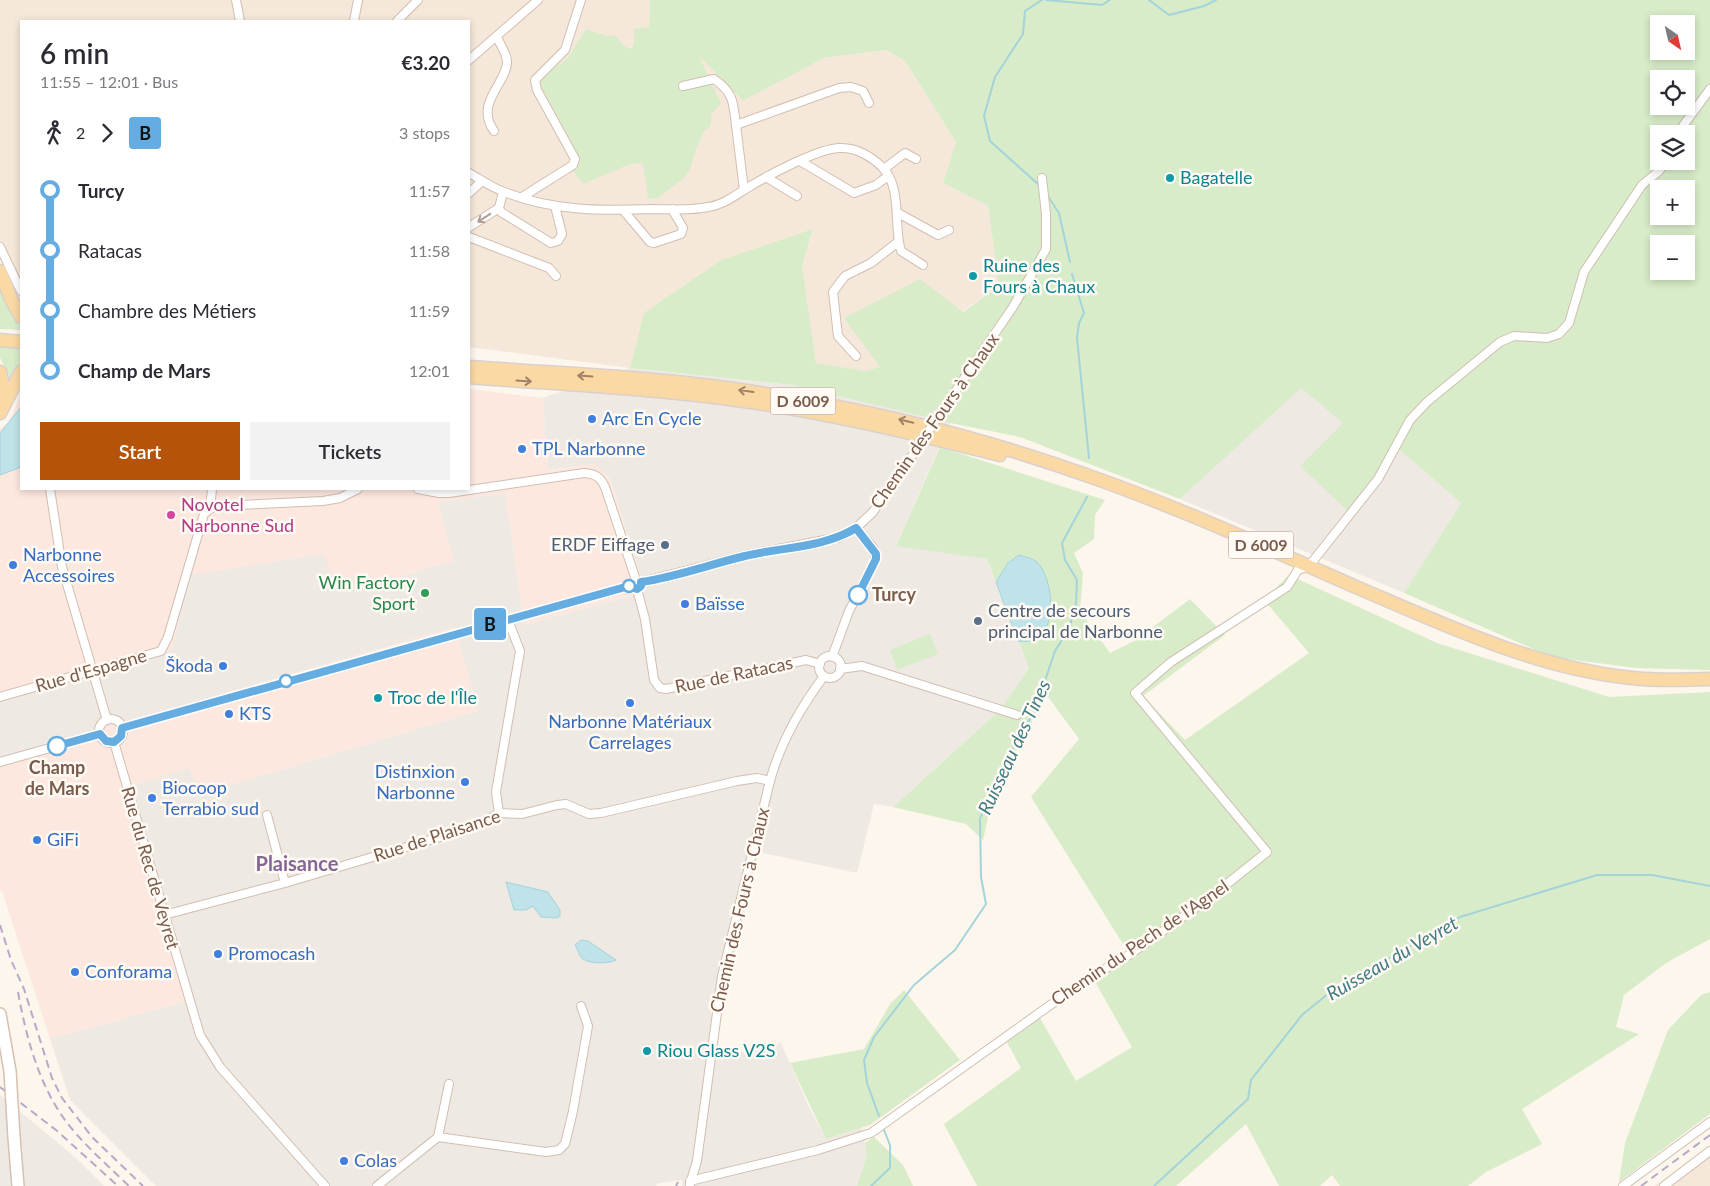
<!DOCTYPE html>
<meta charset="utf-8">
<style>
body{margin:0;font-family:Lato,sans-serif;background:#f2f2f3;color:#2b2b33;height:100vh;display:flex;flex-direction:column;font-size:19px;white-space:nowrap}
*{box-sizing:border-box;margin:0}
p{font-size:16px;color:#7c7c81}
.icon{flex:none;width:28px;height:28px;fill:none;stroke:currentColor;stroke-width:2;stroke-linecap:round;stroke-linejoin:round}
.map{position:relative;flex:1;overflow:hidden}
.details{position:absolute;left:20px;top:20px;width:450px;height:470px;display:flex;flex-direction:column;background:#fff;border-radius:0px;box-shadow:0 2px 8px #0003}
.details>*{flex:none}
.badge{padding:0 10px;border-radius:4px;font-size:18px;line-height:32px}
.needle{width:32px;rotate:146deg}
.controls{position:absolute;left:1650px;top:15px;display:grid;gap:10px}
.controls a{display:grid;place-items:center;width:45px;height:45px;border-radius:0px;background:#fff;box-shadow:0 2px 8px #0003;font-size:25px}
.map>.badge{position:absolute;translate:-50% -50%;box-shadow:0 0 0 2px #fff}
.legs{display:flex;align-items:center;gap:8px;height:55px;padding:0 20px;font-size:16px}
.legs p{margin-inline-start:auto}
.head{display:flex;align-items:center;justify-content:space-between;height:85px;padding:0 20px}
h1{font-size:28px;font-weight:600;line-height:38px}
.primary-button{display:flex;gap:10px;margin-top:auto;padding:10px 20px}
.primary-button a{flex:1;height:58px;border-radius:0px;background:#b45309;color:#fff;font-size:20px;font-weight:600;line-height:58px;text-align:center}
.primary-button a+a{background:#f2f2f3;color:#2b2b33}
ul{padding:0 20px;list-style:none}
li{display:flex;align-items:center;gap:18px;height:60px;font-size:19px}
li i{display:grid;place-items:center;width:8px;height:100%;margin:0 6px;background:currentColor}
li i::after{content:'';width:12px;height:12px;margin:-6px;border:4px solid;border-radius:50%;background:#fff}
li p{margin-inline-start:auto}
li:first-child i{background:linear-gradient(#0000 50%,currentColor 0)}
li:last-child i{background:linear-gradient(currentColor 50%,#0000 0)}
.map>svg:first-child{display:block}
.residential{fill:#f5e8da}
.commercial{fill:#fde8e0}
.industrial{fill:#efe9e4}
.green{fill:#d8ecc9;fill-rule:evenodd}
.water{fill:#bfe3e8;stroke:#a5d3da}
.lines{fill:none;stroke-linecap:round;stroke-linejoin:round}
.stream{stroke:#a5d3da;stroke-width:2}
.street-casing{stroke:#d1beb0;stroke-width:10}
.secondary-casing{stroke:#d6c0b0;stroke-width:14}
.primary-casing{stroke:#dad1cd;stroke-width:15}
.street{stroke:#fff;stroke-width:8}
.secondary{stroke:#fff;stroke-width:11}
.primary{stroke:#fbd9a5;stroke-width:12}
.rail{stroke:#b9a8c9;stroke-width:2;stroke-dasharray:8 5;stroke-linecap:butt}
.street-bridge-casing{stroke:#d1beb0;stroke-width:10;stroke-linecap:butt}
.secondary-bridge-casing{stroke:#d6c0b0;stroke-width:14;stroke-linecap:butt}
.street-bridge{stroke:#fff;stroke-width:8}
.secondary-bridge{stroke:#fff;stroke-width:11}
.oneway{stroke:#af9d94}
.oneway2{stroke:#a18267}
.line-1-casing{stroke:#fff;stroke-width:11}
.line-1{stroke:#65ace1;stroke-width:8}
.culture-dot{fill:#0f9aa8;stroke:#fffaf3;stroke-width:2}
.shop-dot{fill:#3f7fe0;stroke:#fffaf3;stroke-width:2}
.hotel-dot{fill:#d1479c;stroke:#fffaf3;stroke-width:2}
.service-dot{fill:#5c6f8a;stroke:#fffaf3;stroke-width:2}
.stop-1-dot{fill:#fff;stroke:#65ace1;stroke-width:2.5}
.leisure-dot{fill:#2e9e5b;stroke:#fffaf3;stroke-width:2}
.labels{text-anchor:middle;stroke-width:5;stroke-linejoin:round;paint-order:stroke}
.shield{fill:#fffaf3;stroke:#a28b7f;stroke-width:1}
.shield-label{font-size:16px;font-weight:bold;fill:#7a5c4d}
.culture-label{font-size:18px;fill:#0d838f;stroke:#fffaf3;text-anchor:start}
.shop-label{font-size:18px;fill:#366cbe;stroke:#fffaf3;text-anchor:start}
.street-label{font-size:18px;fill:#7a5c4d;stroke:#fffaf3}
.hotel-label{font-size:18px;fill:#b23c85;stroke:#fffaf3;text-anchor:start}
.service-label{font-size:18px;fill:#4e5e75;stroke:#fffaf3;text-anchor:end}
.leisure-label{font-size:18px;fill:#27864d;stroke:#fffaf3;text-anchor:end}
.stop-label{font-size:18px;font-weight:bold;fill:#7a5c4d;stroke:#fffaf3;text-anchor:start}
.water-label{font-size:19px;font-style:italic;fill:#437c86;stroke:#fffaf3}
.quarter-label{font-size:20px;font-weight:bold;fill:#846695;stroke:#fffaf3}
</style>
<div class="map">
<svg width="1710" height="1186" viewBox="0 0 1710 1186">
<rect width="100%" height="100%" fill="#fdf6ec"/>
<g class="residential">
<polygon points="0,0 650,0 649,40 698,54 743,101 824,58 886,50 905,61 956,142 943,183 988,206 999,286 881,367 865,371 816,364 802,266 813,230 721,260 645,313 630,368 469,347 469,21 21,21 21,308 0,259"/>
<polygon points="1710,1145 1710,1186 1655,1186"/>
</g>
<g class="commercial">
<polygon points="469,389 543,398 547,470 597,464 611,482 645,592 524,625 505,493 438,502 454,561 340,593 172,649 0,701 0,429 8,423 21,394 21,489 469,489"/>
<polygon points="455,627 478,711 200,794 191,1000 50,1039 2,891 0,891 0,758"/>
</g>
<g class="industrial">
<polygon points="630,368 792,385 950,423 896,545 987,559 1029,668 1000,710 893,807 874,804 857,873 758,852 711,1059 781,1043 808,1105 826,1139 862,1127 867,1155 858,1186 682,1186 682,1180 658,1183 656,1186 156,1186 70,1100 50,1039 191,1000 131,786 189,768 200,794 478,711 455,627 0,758 0,701 172,649 190,575 323,554 341,593 454,561 438,502 505,493 524,625 645,592 611,481 596,464 547,470 543,398"/>
<polygon points="1301,387 1343,423 1350,512 1395,446 1461,503 1404,593 1180,499"/>
<polygon points="0,1095 76,1158 104,1186 0,1186"/>
</g>
<g class="green">
<path d="M650 0H1710V670L1635 668 1552 657 1404 593 1461 503 1395 446 1350 513 1300 466 1343 423 1301 388 1180 499 1020 437 950 423 792 385 630 368 644 313 721 260 813 229 802 266 816 363 865 371 880 367 844 318 920 279 963 312 999 286 988 206 943 183 956 142 905 61 886 50 824 58 743 101 699 56 721 104 711 114V125L704 131 695 151 690 169 684 178 658 198 648 199 643 163 630 164 583 184 572 170 579 164 580 158 540 84 541 78 567 59 586 29 607 36 615 35 625 47 631 49 634 44V29L649 27ZM1659 24H1686V51H1659ZM1659 79H1686V106H1659ZM1659 134H1686V161H1659ZM1659 189H1686V216H1659ZM1659 244H1686V271H1659Z"/>
<polygon points="0,288 13,319 21,326 21,330 0,329"/>
<polygon points="0,347 21,349 21,366 8,390 9,375 0,358"/>
<polygon points="940,447 1105,500 1095,515 1094,539 1074,553 1083,573 1080,611 1110,653 1136,640 1190,599 1225,635 1143,696 1185,740 1309,653 1264,600 1289,575 1437,643 1609,697 1710,692 1710,939 1666,963 1624,995 1616,1027 1639,1034 1522,1109 1542,1144 1486,1172 1468,1186 1340,1186 1332,1175 1320,1186 1279,1186 1246,1124 1176,1186 977,1186 944,1124 1021,1068 1007,1042 1040,1018 1076,1081 1132,1047 1093,978 1128,952 1031,797 1079,739 1046,694 993,795 983,840 966,824 893,807 1000,710 1029,668 987,559 896,546"/>
<polygon points="930,634 938,654 897,670 890,650"/>
<polygon points="904,990 960,1060 870,1125 826,1139 790,1063 864,1049 890,1004"/>
<polygon points="1710,992 1710,1114 1619,1182 1625,1143 1668,1030 1701,995"/>
<polygon points="874,1137 903,1165 913,1186 857,1186 867,1155 865,1143"/>
</g>
<g class="water">
<polygon points="21,407 21,464 19,468 0,475 0,433"/>
<path d="M1019 555C1025 557 1032 558 1037 562 1054 579 1059 635 1030 641 1027 642 1022 641 1018 641L996 582 1008 563Z"/>
<polygon points="506,882 548,892 560,910 560,916 556,918 541,917 533,906 526,910 514,910"/>
<path d="M581 940 588 941 616 960C609 964 590 964 583 959 579 957 578 949 575 945Z"/>
</g>
<g class="lines">
<g class="stream">
<polyline points="1046,0 1102,5 1110,0"/>
<polyline points="1149,0 1169,15 1204,6 1216,0"/>
<polyline points="1039,185 990,141 984,116 995,77 1023,34 1025,11 1042,0"/>
<polyline points="1047,195 1059,213 1070,262"/>
<polyline points="1072,274 1084,313 1079,323 1077,338 1089,458"/>
<polyline points="879,1116 867,1083 864,1060 874,1037 914,985 955,950 986,904 981,877 980,819 995,780 1035,710 1055,651 1069,629 1076,603 1077,580 1065,560 1062,543 1087,497"/>
<polyline points="871,1186 890,1168 890,1145 884,1130"/>
<polyline points="1154,1186 1248,1099 1251,1080 1302,1015 1329,993 1460,917 1597,875 1652,875 1710,886"/>
</g>
<defs>
<g id="street">
<polyline points="236,0 240,21"/>
<polyline points="354,21 358,0"/>
<polyline points="397,21 418,0"/>
<polyline points="469,60 538,0"/>
<path d="M683 86 714 79C734 93 733 102 736 125"/>
<path d="M494 131C474 103 507 83 507 62 507 53 500 45 497 37"/>
<polyline points="1677,134 1710,89"/>
<polyline points="800,161 854,193 876,185 888,176"/>
<polyline points="884,169 905,153 916,159"/>
<path d="M469 173C480 179 491 187 502 191 550 211 601 211 652 209 670 209 690 211 708 207 724 205 735 195 749 187 767 176 822 146 842 148 857 148 872 157 882 167 903 187 893 227 901 251L923 265"/>
<polyline points="766,177 797,196"/>
<polyline points="744,190 736,125 839,88 851,87 863,91 869,103"/>
<polyline points="503,192 499,208 501,212 551,243 558,241 562,234 555,206"/>
<polyline points="469,193 482,181"/>
<polyline points="522,197 573,165 575,159 537,90 535,80 565,50 581,0"/>
<polyline points="623,210 650,242 654,243 681,234 683,228 672,209"/>
<polyline points="898,213 938,235 949,230"/>
<polyline points="469,227 499,208"/>
<polyline points="469,237 549,268 556,276"/>
<polyline points="0,247 21,291"/>
<polyline points="856,356 838,336 833,292 845,276 871,263 898,242"/>
<polyline points="939,415 1013,307 1046,249 1046,214 1042,178"/>
<polyline points="50,489 62,567 107,720"/>
<path d="M418 489 439 493H449L584 473C596 474 600 477 605 487L635 577"/>
<polyline points="210,509 217,506 323,501 340,498 358,489"/>
<polyline points="641,582 747,555 840,537 856,528 873,512 916,450"/>
<polyline points="637,589 645,619 654,680 660,688 666,689 806,660 820,664"/>
<circle cx="830" cy="667" r="11"/>
<polyline points="832,657 849,611 876,559 873,548 856,528"/>
<polyline points="840,669 862,666 1017,715"/>
<polyline points="0,697 161,651 168,637 204,514 210,509 212,489"/>
<circle cx="111" cy="731" r="12"/>
<polyline points="122,728 629,586"/>
<polyline points="114,742 200,1035 220,1067 325,1186"/>
<polyline points="0,762 100,734"/>
<polyline points="499,813 496,792 520,651 508,620"/>
<polyline points="267,815 285,883"/>
<polyline points="164,915 285,883 477,826 499,813 522,814 557,805 566,804 589,814 601,813 737,781 757,778 770,781"/>
<polyline points="438,1137 449,1084"/>
<polyline points="690,1181 818,1150 871,1133 1084,981 1129,955 1208,899 1267,852 1135,693 1171,662 1287,587 1298,570 1309,566 1378,479 1410,420 1427,402 1500,342 1514,336 1547,338 1559,334 1569,323 1584,272 1642,185 1659,171 1666,161"/>
<path d="M690 1184 697 1161 722 976 770 781C780 744 801 707 824 676"/>
<polyline points="377,1186 438,1137 546,1152 559,1150 565,1144 573,1111 588,1026 581,1006"/>
<polyline points="1623,1186 1710,1122"/>
<polyline points="1664,1186 1710,1151"/>
</g>
<g id="secondary">
<polyline points="0,1014 10,1071"/>
<polyline points="14,1137 18,1186"/>
</g>
<g id="primary">
<polyline points="0,271 11,299 21,317"/>
<polyline points="0,340 21,342"/>
<path d="M469 367C561 374 655 377 747 391 863 408 976 436 1086 475 1178 507 1267 548 1356 587 1445 625 1535 668 1632 678 1658 681 1684 680 1710 679"/>
<polyline points="0,372 3,385 0,400"/>
<path d="M469 377C558 384 648 388 737 400 826 412 912 433 1000 455"/>
<polyline points="0,413 21,372"/>
</g>
</defs>
<use href="#street" class="street-casing"/>
<use href="#secondary" class="secondary-casing"/>
<use href="#primary" class="primary-casing"/>
<use href="#street" class="street"/>
<use href="#secondary" class="secondary"/>
<use href="#primary" class="primary"/>
<g class="rail">
<polyline points="0,925 11,960 24,989 52,1078 62,1098 92,1137 143,1186"/>
<path d="M18 992C26 1036 38 1083 65 1120 83 1144 107 1165 129 1186"/>
<polyline points="0,1087 56,1130 118,1186"/>
<polyline points="676,1186 678,1182"/>
<polyline points="1641,1186 1710,1135"/>
</g>
<defs>
<polyline id="street-bridge" points="916,450 939,415"/>
<polyline id="secondary-bridge" points="10,1071 14,1137"/>
</defs>
<use href="#street-bridge" class="street-bridge-casing"/>
<use href="#secondary-bridge" class="secondary-bridge-casing"/>
<use href="#street-bridge" class="street-bridge"/>
<use href="#secondary-bridge" class="secondary-bridge"/>
</g>
<defs><path id="oneway-shaft" d="M-6 0H5M1.5-3L5.5 0L1.5 3" fill="none" stroke-width="1.6" stroke-linecap="round" stroke-linejoin="round" transform="scale(1.25)"/></defs>
<use class="oneway" href="#oneway-shaft" transform="translate(484 218) rotate(147)"/>
<g class="oneway2">
<use href="#oneway-shaft" transform="translate(585 376) rotate(-176)"/>
<use href="#oneway-shaft" transform="translate(524 381) rotate(4)"/>
<use href="#oneway-shaft" transform="translate(746 391) rotate(-172)"/>
<use href="#oneway-shaft" transform="translate(906 421) rotate(-167)"/>
</g>
<g class="lines">
<defs>
<path id="line-1" d="M57 746 100 734 106 741 114 742 121 736 122 728 629 586 637 589 641 586V582C676 577 711 564 745 556 782 547 823 548 856 528L876 554V559L858 595"/>
</defs>
<use href="#line-1" class="line-1-casing"/>
<use href="#line-1" class="line-1"/>
</g>
<g class="culture-dot">
<circle cx="1170" cy="178" r="5"/>
<circle cx="973" cy="276" r="5"/>
<circle cx="378" cy="698" r="5"/>
<circle cx="647" cy="1051" r="5"/>
</g>
<g class="shop-dot">
<circle cx="592" cy="419" r="5"/>
<circle cx="522" cy="449" r="5"/>
<circle cx="13" cy="565" r="5"/>
<circle cx="685" cy="604" r="5"/>
<circle cx="223" cy="666" r="5"/>
<circle cx="630" cy="703" r="5"/>
<circle cx="229" cy="714" r="5"/>
<circle cx="465" cy="782" r="5"/>
<circle cx="152" cy="798" r="5"/>
<circle cx="37" cy="840" r="5"/>
<circle cx="218" cy="954" r="5"/>
<circle cx="75" cy="972" r="5"/>
<circle cx="344" cy="1161" r="5"/>
</g>
<circle class="hotel-dot" cx="171" cy="515" r="5"/>
<g class="service-dot">
<circle cx="665" cy="545" r="5"/>
<circle cx="978" cy="621" r="5"/>
</g>
<g class="stop-1-dot">
<circle cx="629" cy="586" r="6"/>
<circle cx="858" cy="595" r="9"/>
<circle cx="286" cy="681" r="6"/>
<circle cx="57" cy="746" r="9"/>
</g>
<circle class="leisure-dot" cx="425" cy="593" r="5"/>
<g class="labels">
<g class="shield">
<rect x="770.5" y="387.5" width="65" height="27" rx="4"/>
<rect x="1228.5" y="531.5" width="65" height="27" rx="4"/>
</g>
<g class="shield-label">
<text x="803" y="407">D 6009</text>
<text x="1261" y="551">D 6009</text>
</g>
<g class="culture-label">
<text x="1180" y="184">Bagatelle</text>
<text x="983" y="272">Ruine des<tspan x="983" dy="21">Fours à Chaux</tspan></text>
<text x="388" y="704">Troc de l'Île</text>
<text x="657" y="1057">Riou Glass V2S</text>
</g>
<g class="shop-label">
<text x="602" y="425">Arc En Cycle</text>
<text x="532" y="455">TPL Narbonne</text>
<text x="23" y="561">Narbonne<tspan x="23" dy="21">Accessoires</tspan></text>
<text x="695" y="610">Baïsse</text>
<text x="213" y="672" text-anchor="end">Škoda</text>
<text x="239" y="720">KTS</text>
<text x="630" y="728" text-anchor="middle">Narbonne Matériaux<tspan x="630" dy="21">Carrelages</tspan></text>
<text x="455" y="778" text-anchor="end">Distinxion<tspan x="455" dy="21">Narbonne</tspan></text>
<text x="162" y="794">Biocoop<tspan x="162" dy="21">Terrabio sud</tspan></text>
<text x="47" y="846">GiFi</text>
<text x="228" y="960">Promocash</text>
<text x="85" y="978">Conforama</text>
<text x="354" y="1167">Colas</text>
</g>
<g class="street-label">
<text transform="translate(935 421) rotate(-55)" y="6">Chemin des Fours à Chaux</text>
<text transform="translate(91 671) rotate(-16)" y="6">Rue d'Espagne</text>
<text transform="translate(734 675) rotate(-12)" y="6">Rue de Ratacas</text>
<text transform="translate(437 836) rotate(-18)" y="6">Rue de Plaisance</text>
<text transform="translate(150 868) rotate(74)" y="6">Rue du Rec de Veyret</text>
<text transform="translate(740 910) rotate(-77)" y="6">Chemin des Fours à Chaux</text>
<text transform="translate(1140 943) rotate(-34)" y="6">Chemin du Pech de l'Agnel</text>
</g>
<g class="hotel-label">
<text x="181" y="511">Novotel<tspan x="181" dy="21">Narbonne Sud</tspan></text>
</g>
<g class="service-label">
<text x="655" y="551">ERDF Eiffage</text>
<text x="988" y="617" text-anchor="start">Centre de secours<tspan x="988" dy="21">principal de Narbonne</tspan></text>
</g>
<g class="leisure-label">
<text x="415" y="589">Win Factory<tspan x="415" dy="21">Sport</tspan></text>
</g>
<g class="stop-label">
<text x="872" y="601">Turcy</text>
<text x="57" y="774" text-anchor="middle">Champ<tspan x="57" dy="21">de Mars</tspan></text>
</g>
<g class="water-label">
<text transform="translate(1014 747) rotate(-65)" y="7">Ruisseau des Tines</text>
<text transform="translate(1392 958) rotate(-30)" y="7">Ruisseau du Veyret</text>
</g>
<g class="quarter-label">
<text x="297" y="871">Plaisance</text>
</g>
</g>
</svg>
<div class="controls">
<a><svg class="needle" viewBox="-14 -14 28 28"><path d="M0-13l5 13h-10z" fill="#e53935"/><path d="M0 13l5-13h-10z" fill="#7c7c81"/></svg></a>
<a><svg class="icon" aria-label="locate" viewBox="0 0 24 24"><circle cx="12" cy="12" r="6"/><path d="M12 2v4M12 18v4M2 12h4M18 12h4"/></svg></a>
<a><svg class="icon" aria-label="layers" viewBox="0 0 24 24"><path d="M12 4l9 5-9 5-9-5zM3 14l9 5 9-5"/></svg></a>
<a>+</a>
<a>−</a>
</div>
<b class="badge" style="left:490px;top:624px;background:#65ace1;color:#111">B</b>
<section class="details">
<div class="head"><div><h1>6 min</h1><p>11:55 – 12:01 · Bus</p></div><b>€3.20</b></div>
<div class="legs"><svg class="icon" aria-label="walk" viewBox="0 0 24 24"><circle cx="13" cy="4" r="2"/><path d="M13 8l-2 6 4 7M11 14l-3 7M7 12l3-4h3l4 4"/></svg>2<svg class="icon" aria-label="forward" viewBox="0 0 24 24"><path d="M9 5l7 7-7 7"/></svg><b class="badge" style="background:#65ace1;color:#111">B</b><p>3 stops</p></div>
<ul>
<li><i style="color:#65ace1"></i><b>Turcy</b><p>11:57</p></li>
<li><i style="color:#65ace1"></i><span>Ratacas</span><p>11:58</p></li>
<li><i style="color:#65ace1"></i><span>Chambre des Métiers</span><p>11:59</p></li>
<li><i style="color:#65ace1"></i><b>Champ de Mars</b><p>12:01</p></li>
</ul>
<div class="primary-button"><a>Start</a><a>Tickets</a></div>
</section>
</div>
